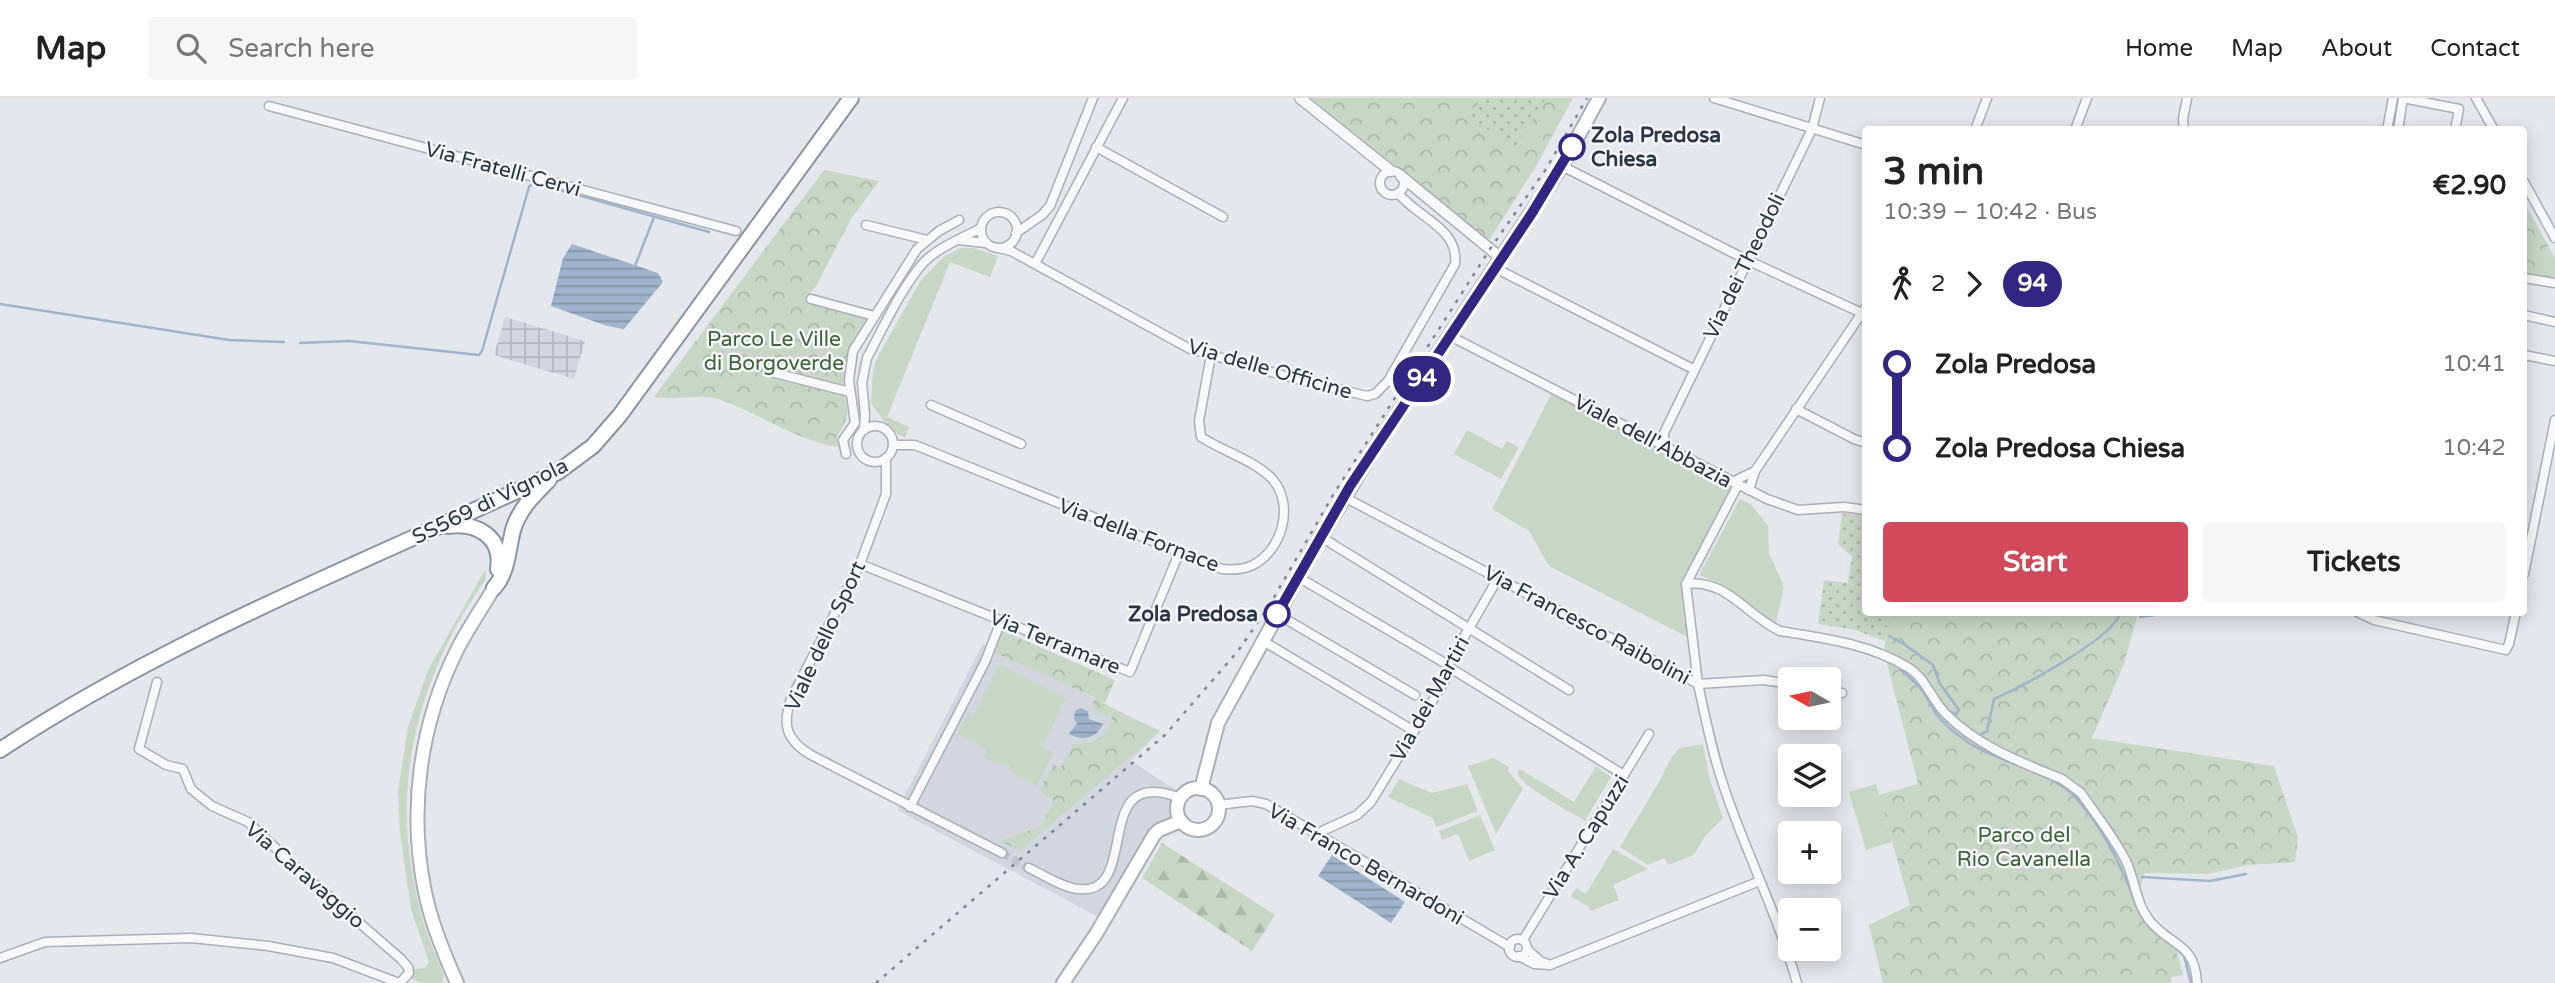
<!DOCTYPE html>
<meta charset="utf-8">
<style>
body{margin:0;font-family:"Varela Round",sans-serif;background:#f6f6f6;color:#222;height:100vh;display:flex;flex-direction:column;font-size:26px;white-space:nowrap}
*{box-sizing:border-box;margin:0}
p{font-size:23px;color:#767676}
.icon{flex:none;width:38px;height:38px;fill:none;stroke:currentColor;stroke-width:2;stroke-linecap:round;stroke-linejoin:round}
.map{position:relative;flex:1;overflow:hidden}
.side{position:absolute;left:1862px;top:28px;width:665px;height:490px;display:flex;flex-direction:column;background:#fff;border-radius:7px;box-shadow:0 4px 18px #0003}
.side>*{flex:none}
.badge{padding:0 14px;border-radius:23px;font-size:24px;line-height:46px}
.needle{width:46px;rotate:279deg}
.controls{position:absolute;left:1778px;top:569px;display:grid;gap:14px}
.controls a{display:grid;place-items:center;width:63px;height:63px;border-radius:7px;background:#fff;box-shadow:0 4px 18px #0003;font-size:35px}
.map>.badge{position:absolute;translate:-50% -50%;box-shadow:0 0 0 4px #fff}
.legs{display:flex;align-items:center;gap:10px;height:77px;padding:0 21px;font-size:23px}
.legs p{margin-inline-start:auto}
.head{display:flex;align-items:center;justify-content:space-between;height:119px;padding:0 21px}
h1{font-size:38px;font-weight:700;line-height:52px}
.action{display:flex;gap:14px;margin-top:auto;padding:14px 21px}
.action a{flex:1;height:80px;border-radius:7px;background:#d1495b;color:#fff;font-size:28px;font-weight:700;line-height:80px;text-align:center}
.action a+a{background:#f6f6f6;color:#222}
ul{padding:0 21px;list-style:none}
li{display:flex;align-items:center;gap:24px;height:84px;font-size:26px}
li i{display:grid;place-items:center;width:10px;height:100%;margin:0 9px;background:currentColor}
li i::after{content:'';width:18px;height:18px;margin:-9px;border:5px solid;border-radius:50%;background:#fff}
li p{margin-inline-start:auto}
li:first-child i{background:linear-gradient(#0000 50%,currentColor 0)}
li:last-child i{background:linear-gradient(currentColor 50%,#0000 0)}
header{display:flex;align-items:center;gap:42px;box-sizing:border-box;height:98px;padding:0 35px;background:#fff;border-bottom:2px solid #e0e0e0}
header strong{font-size:33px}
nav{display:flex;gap:38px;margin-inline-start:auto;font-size:24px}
.search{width:490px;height:63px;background:#f6f6f6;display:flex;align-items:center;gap:18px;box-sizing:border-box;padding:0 24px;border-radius:7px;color:#767676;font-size:26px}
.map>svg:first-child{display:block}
.built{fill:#d2d6de}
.industrial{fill:url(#industrial-grid)}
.grass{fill:#c9d6c5}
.forest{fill:url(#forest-firs)}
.park{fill:url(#park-crowns)}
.garden{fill:url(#garden-dots)}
.water{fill:url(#water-rules)}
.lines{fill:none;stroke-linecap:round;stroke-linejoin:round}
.stream{stroke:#9fb4cc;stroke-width:2.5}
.minor-tunnel{stroke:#bfc3cb;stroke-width:8;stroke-dasharray:8 4;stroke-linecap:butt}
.minor-casing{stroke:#a9aeb7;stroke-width:11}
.tertiary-casing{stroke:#a9aeb7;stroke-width:13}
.secondary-casing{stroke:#a9aeb7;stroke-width:16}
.trunk-casing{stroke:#8b94a3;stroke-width:18}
.minor{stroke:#f7f8fa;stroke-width:8}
.tertiary{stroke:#f7f8fa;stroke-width:10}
.secondary{stroke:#fff;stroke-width:12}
.trunk{stroke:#fff;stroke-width:14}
.rail{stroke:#7d8696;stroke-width:2.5;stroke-dasharray:3.5 7;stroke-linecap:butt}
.line-1-casing{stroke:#fff;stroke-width:16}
.line-1{stroke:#312783;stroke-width:10}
.stop-1-dot{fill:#fff;stroke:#312783;stroke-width:3.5}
.labels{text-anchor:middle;stroke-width:5;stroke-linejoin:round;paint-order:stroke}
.stop-label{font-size:21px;font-weight:bold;fill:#2b3445;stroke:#f4f6f9;text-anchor:start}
.street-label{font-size:21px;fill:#2b3445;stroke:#f4f6f9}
.park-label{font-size:21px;fill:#3f6138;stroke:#f4f6f9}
</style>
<header>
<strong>Map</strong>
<div class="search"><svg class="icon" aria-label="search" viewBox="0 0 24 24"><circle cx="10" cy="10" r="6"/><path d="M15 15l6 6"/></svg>Search here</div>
<nav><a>Home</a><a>Map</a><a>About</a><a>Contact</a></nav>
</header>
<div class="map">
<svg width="2555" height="885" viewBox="0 0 2555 885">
<defs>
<pattern id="industrial-grid" width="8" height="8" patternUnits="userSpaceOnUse" patternTransform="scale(1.75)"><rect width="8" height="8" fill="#d2d6de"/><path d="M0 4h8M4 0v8" fill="none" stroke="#b4b8c0"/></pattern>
<pattern id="forest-firs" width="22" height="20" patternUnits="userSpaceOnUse" patternTransform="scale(1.75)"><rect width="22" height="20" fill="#c9d6c5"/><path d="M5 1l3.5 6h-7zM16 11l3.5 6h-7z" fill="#adb8ab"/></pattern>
<pattern id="park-crowns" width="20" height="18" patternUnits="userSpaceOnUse" patternTransform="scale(1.75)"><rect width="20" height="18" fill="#c9d6c5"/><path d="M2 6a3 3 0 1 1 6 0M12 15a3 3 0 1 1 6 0" fill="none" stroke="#adb8ab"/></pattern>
<pattern id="garden-dots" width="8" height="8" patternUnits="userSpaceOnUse" patternTransform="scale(1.75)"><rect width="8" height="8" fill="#c9d6c5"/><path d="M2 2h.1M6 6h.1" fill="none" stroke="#adb8ab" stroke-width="1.8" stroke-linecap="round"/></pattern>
<pattern id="water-rules" width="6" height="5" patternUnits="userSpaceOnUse" patternTransform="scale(1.75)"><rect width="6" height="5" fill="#9fb4cc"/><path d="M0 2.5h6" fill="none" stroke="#8293a7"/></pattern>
</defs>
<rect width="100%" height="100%" fill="#e4e7ec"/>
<polygon class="built" points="983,546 1160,633 1131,663 1187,699 1108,824 897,712"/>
<polygon class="industrial" points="505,219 585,243 574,281 494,257"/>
<g class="grass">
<polygon points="961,150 973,150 998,158 990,179 950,164 887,319 909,329 905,340 898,336 883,322 871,305 873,272 878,258 921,182 945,158"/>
<polygon points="1553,293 1735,389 1689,471 1691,541 1549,468 1529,433 1492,411"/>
<polygon points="1467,332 1502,351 1507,343 1519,349 1501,381 1454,356"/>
<polygon points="1740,401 1751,406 1768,428 1769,455 1784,489 1776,525 1724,487 1699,477"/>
<path d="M485 472 486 480C474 500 460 519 450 540 403 635 394 727 425 829 430 845 438 862 444 878L441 885H421L410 880 409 875 414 871 425 870 429 864 411 811 400 735 398 693 408 629 428 572Z"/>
<polygon points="1000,566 1066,600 1042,649 1053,655 1037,688 1012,675 1010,667 1004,664 1003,668 984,659 987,652 958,636 969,614 974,617"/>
<polygon points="1703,646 1709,679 1723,720 1706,737 1694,757 1668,767 1665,760 1648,767 1620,749 1659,684 1672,658 1680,650"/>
<polygon points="1493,660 1509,669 1508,673 1523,691 1496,736 1468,668"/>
<path d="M1596 668 1611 679 1585 723C1569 712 1525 692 1517 675L1520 671 1574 704Z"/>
<polygon points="1399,681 1432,695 1467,686 1478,713 1436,729 1433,720 1388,699"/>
<polygon points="1876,686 1892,744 1866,752 1849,694"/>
<polygon points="1480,717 1495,752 1469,763 1458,736 1442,742 1439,733"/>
<polygon points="1613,751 1648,771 1613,787 1619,802 1590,813 1589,809 1571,798 1576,790 1586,796"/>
</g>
<polygon class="forest" points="1162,745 1275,817 1252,853 1142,780"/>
<g class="park">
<polygon points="1311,0 1573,0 1535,70 1486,147 1326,23 1324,11"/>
<path d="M824 72 879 83 851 121 815 190 809 195 872 212C860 234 847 253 844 278 839 309 859 306 836 340L839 349C795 343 760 315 718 301 699 295 674 303 654 299Z"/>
<polygon points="2524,104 2555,160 2555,183 2524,177"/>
<polygon points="1889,515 2138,515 2124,566 2092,640 2274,668 2298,740 2295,764 2247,767 2208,776 2145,775 2136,806 2176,850 2183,877 2171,879 2172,885 1883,885 1869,827 1910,807 1879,697 1918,686 1884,554"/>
<path d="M1003 533 1115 582 1105 605 1101 604 1128 619 1160 633 1020 753 1000 743 1041 728 1054 702 1039 693 1053 667 1061 669 1074 646C1094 646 1109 639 1112 618L1096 615 1092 606 1095 600 993 554Z"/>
</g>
<g class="garden">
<polygon points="1482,0 1546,0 1514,51 1468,17"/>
<polygon points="1842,415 1865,418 1866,514 1889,515 1885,543 1855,532 1818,526 1824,482 1848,485 1852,458 1838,446"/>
</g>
<g class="water">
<polygon points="572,146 658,175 663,184 624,231 607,228 551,208 563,160"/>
<path d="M1080 610 1088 613 1089 621 1103 626C1097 640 1082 644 1069 636L1077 625 1074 621 1075 613Z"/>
<polygon points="1332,757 1405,804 1391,825 1318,778"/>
</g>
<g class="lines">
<g class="stream">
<polyline points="546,88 709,134"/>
<polyline points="635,168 654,119"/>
<polyline points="0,206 229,242 284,244"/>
<polyline points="300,245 349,243 479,257 482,253 529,89 533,85"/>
<polyline points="2140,519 2176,514"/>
<polyline points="1889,538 1904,546 1933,567 1940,586 1959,612 1956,616 1948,613"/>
<path d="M1897 567C1904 575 1913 582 1920 590 1927 598 1931 608 1937 617 1946 629 1958 637 1969 645 2000 665 2056 675 2078 702 2096 723 2112 750 2123 775 2135 799 2136 822 2160 838"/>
<path d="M1982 636 1987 633 1994 601C2021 589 2113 541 2121 514"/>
<polyline points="2142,779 2210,783 2246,776"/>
<polyline points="2174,848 2184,858 2191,885"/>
</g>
<polyline class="minor-tunnel" points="1002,755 1029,770"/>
<defs>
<g id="minor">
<polyline points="1714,0 1866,47"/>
<polyline points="2403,0 2459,11 2455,32"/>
<polyline points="2476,0 2494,32"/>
<polyline points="269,8 736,133"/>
<polyline points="1975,32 1987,0"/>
<polyline points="2075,32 2087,0"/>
<polyline points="2184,32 2183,21 2187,0"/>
<polyline points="2387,32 2393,0"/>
<polyline points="2398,32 2403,0"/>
<polyline points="1096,49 1223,119"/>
<polyline points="1562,68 1747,162 1866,217"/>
<circle cx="1392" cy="85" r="12"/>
<polyline points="2524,84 2555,140"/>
<circle cx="999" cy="132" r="18"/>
<polyline points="866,127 927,142"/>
<polyline points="1016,135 1042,117 1050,108 1093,0"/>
<polyline points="958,142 986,145"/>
<path d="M999 150 1011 153 1190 251 1300 282 1367 298 1375 296 1388 283 1455 166C1459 130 1418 120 1398 95"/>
<polyline points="1035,166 1123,0"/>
<polyline points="1495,170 1693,271"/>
<polyline points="2524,180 2555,185"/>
<polyline points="811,201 874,218"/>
<polyline points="2524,217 2555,224"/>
<polyline points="1450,238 1767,401 1798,412 1844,409 1866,412"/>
<polyline points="2524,257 2555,263"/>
<polyline points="767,273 850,294"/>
<polyline points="931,307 1021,346"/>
<polyline points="1796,311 1854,341 1866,345"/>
<circle cx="875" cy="346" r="18"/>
<path d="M864 332 865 316 862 285 867 260C882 232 903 187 924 164 939 149 962 140 981 130"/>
<path d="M893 347H915L1222 471C1233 472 1243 472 1253 467 1282 452 1294 409 1274 383 1259 364 1222 353 1201 339L1199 323 1211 257"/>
<polyline points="1664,348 1664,335 1812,31 1820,0"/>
<polyline points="846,356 843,342 855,325 849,282 853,253 917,151 939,133 959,122"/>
<path d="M886 360V396L860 466 791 601C782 627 786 642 811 657L1002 755"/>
<polyline points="1732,384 1755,373"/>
<polyline points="1738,387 1686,486 1698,586 1764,582 1790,586"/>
<polyline points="1749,392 1755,373 1866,209"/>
<path d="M1344 399 1698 586C1706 622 1713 659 1726 695 1748 759 1779 820 1797 885"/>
<polyline points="1321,439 1569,592"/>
<polyline points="860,466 1130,574 1179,455"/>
<polyline points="2524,476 2555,322"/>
<polyline points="1298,479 1448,567"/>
<path d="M1686 486C1726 480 1747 518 1780 533 1824 540 1870 546 1909 570 1926 581 1932 602 1946 616 1979 649 2020 664 2062 681L2081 695C2096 717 2114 739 2126 763 2135 782 2136 806 2150 823 2170 848 2195 844 2197 885"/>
<polyline points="2357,514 2374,522 2506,552 2509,546 2516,514"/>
<polyline points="1277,516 1415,597"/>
<polyline points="1263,543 1414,633"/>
<polyline points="1452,571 1624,677"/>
<polyline points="157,584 139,651 166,667 183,671 191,691 212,708 248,724 301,774 401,861 408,869 409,875 400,885"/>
<polyline points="1829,593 1842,595"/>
<polyline points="1218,707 1252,703 1266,706 1510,849"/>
<polyline points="910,709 985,564 1001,523"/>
<polyline points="1318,735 1357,717 1371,704 1452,571 1448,567 1498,480"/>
<path d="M1029 770C1044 777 1061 789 1078 791 1143 799 1088 664 1180 700"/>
<circle cx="1518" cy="850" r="9"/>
<polyline points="1523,842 1649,636"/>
<polyline points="1519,858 1534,866 1550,867 1540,863 1527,851"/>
<polyline points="0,860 45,844 191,840 268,848 333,860 399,885"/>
<polyline points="1550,867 1760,783"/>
</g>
<g id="tertiary">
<polyline points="1300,0 1391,73"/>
<polyline points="1401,78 1501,160"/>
</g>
<g id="secondary">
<circle cx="1198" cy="711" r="21"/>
<polyline points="1201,691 1218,625 1317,445 1371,356 1562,68 1599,0"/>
<path d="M457 885C444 856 431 825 425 794 408 712 420 625 458 550 469 529 482 510 494 490"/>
<polyline points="1063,885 1096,836 1154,737 1159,732 1181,723"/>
</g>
<g id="trunk">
<path d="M448 428C477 424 503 439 498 471"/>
<path d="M494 490C508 474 508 452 513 432 519 411 534 397 549 382"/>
<path d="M0 652C173 538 370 462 558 374L593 348 620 317 851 0"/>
</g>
</defs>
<use href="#minor" class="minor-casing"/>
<use href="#tertiary" class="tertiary-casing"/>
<use href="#secondary" class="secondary-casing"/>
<use href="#trunk" class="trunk-casing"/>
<use href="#minor" class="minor"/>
<use href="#tertiary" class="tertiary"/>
<use href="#secondary" class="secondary"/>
<use href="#trunk" class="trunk"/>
<polyline class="rail" points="876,885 1165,637 1238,553 1269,508 1333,397 1490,151 1546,71 1587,0"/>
</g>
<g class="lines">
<defs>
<polyline id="line-1" points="1277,516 1350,388 1532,115 1572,49"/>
</defs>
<use href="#line-1" class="line-1-casing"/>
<use href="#line-1" class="line-1"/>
</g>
<g class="stop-1-dot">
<circle cx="1572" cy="49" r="12"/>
<circle cx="1277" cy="516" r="12"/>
</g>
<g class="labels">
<g class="stop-label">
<text x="1591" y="44">Zola Predosa<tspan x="1591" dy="24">Chiesa</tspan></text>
<text x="1258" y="523" text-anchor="end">Zola Predosa</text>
</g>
<g class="street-label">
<text transform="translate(503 71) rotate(15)" y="7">Via Fratelli Cervi</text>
<text transform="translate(1744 168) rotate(-64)" y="7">Via dei Theodoli</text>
<text transform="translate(1270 271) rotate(16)" y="7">Via delle Officine</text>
<text transform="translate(1653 343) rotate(28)" y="7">Viale dell'Abbazia</text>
<text transform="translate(490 403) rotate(-26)" y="7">SS569 di Vignola</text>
<text transform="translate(1139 437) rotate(21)" y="7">Via della Fornace</text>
<text transform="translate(1587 527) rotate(28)" y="7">Via Francesco Raibolini</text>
<text transform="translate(825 538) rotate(-65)" y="7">Viale dello Sport</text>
<text transform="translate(1055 544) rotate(22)" y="7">Via Terramare</text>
<text transform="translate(1430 601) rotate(-61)" y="7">Via dei Martiri</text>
<text transform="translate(1586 739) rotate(-58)" y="7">Via A. Capuzzi</text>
<text transform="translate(1366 766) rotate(30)" y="7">Via Franco Bernardoni</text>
<text transform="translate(305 777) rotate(41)" y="7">Via Caravaggio</text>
</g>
<g class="park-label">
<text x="774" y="248">Parco Le Ville<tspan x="774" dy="24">di Borgoverde</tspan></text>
<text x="2024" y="744">Parco del<tspan x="2024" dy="24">Rio Cavanella</tspan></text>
</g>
</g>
</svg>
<div class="controls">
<a><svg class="needle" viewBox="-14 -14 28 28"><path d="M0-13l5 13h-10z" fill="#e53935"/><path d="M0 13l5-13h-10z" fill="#767676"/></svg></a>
<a><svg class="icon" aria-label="layers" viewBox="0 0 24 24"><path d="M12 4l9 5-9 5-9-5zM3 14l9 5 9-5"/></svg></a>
<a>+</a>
<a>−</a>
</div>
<b class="badge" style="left:1422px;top:281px;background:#312783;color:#fff">94</b>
<section class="side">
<div class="head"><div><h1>3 min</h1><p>10:39 – 10:42 · Bus</p></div><b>€2.90</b></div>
<div class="legs"><svg class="icon" aria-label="walk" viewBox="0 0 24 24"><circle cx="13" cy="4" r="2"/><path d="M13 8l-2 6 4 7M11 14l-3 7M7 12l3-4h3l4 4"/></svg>2<svg class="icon" aria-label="forward" viewBox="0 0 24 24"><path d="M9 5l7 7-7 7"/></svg><b class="badge" style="background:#312783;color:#fff">94</b></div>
<ul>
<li><i style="color:#312783"></i><b>Zola Predosa</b><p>10:41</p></li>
<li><i style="color:#312783"></i><b>Zola Predosa Chiesa</b><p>10:42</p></li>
</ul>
<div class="action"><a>Start</a><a>Tickets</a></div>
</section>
</div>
